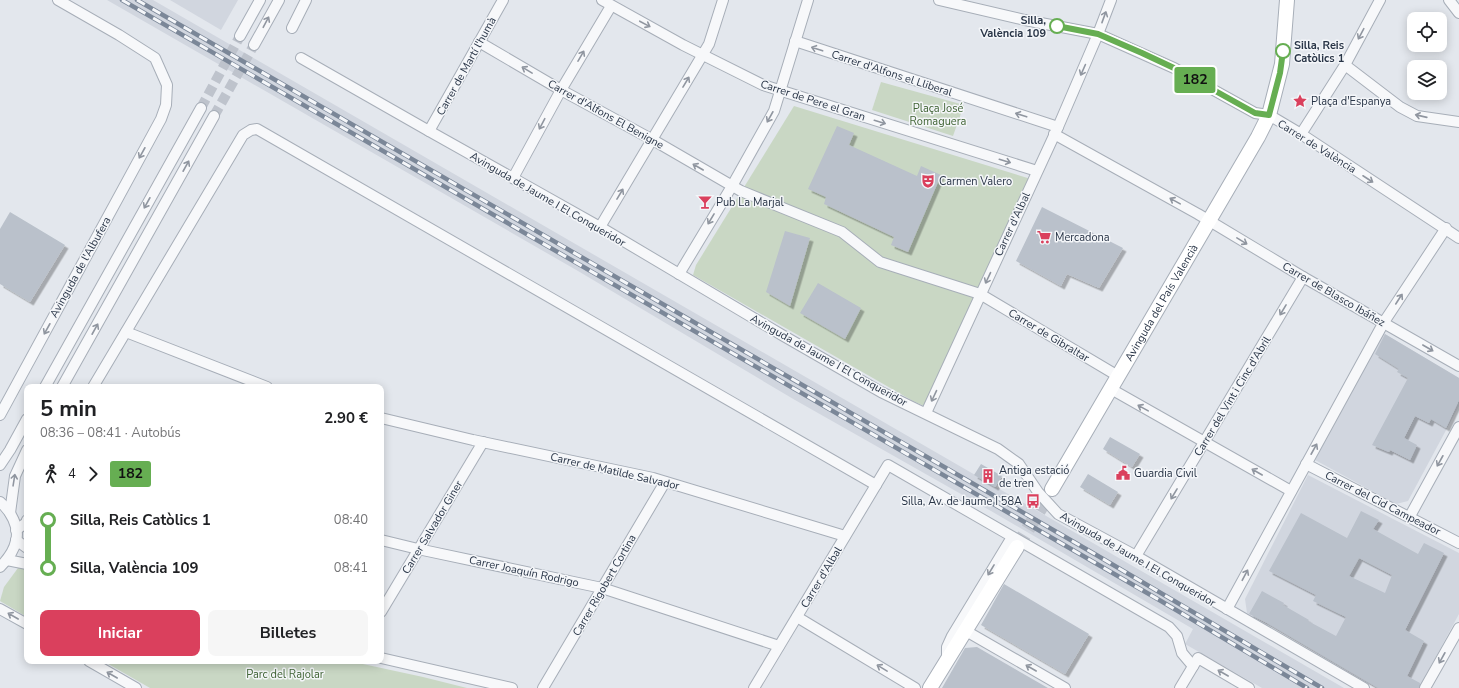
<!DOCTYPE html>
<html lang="es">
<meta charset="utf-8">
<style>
body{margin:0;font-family:"Nunito Sans",sans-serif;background:#f6f6f6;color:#202124;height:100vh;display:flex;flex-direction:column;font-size:15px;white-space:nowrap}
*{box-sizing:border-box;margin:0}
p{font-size:13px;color:#757577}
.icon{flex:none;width:22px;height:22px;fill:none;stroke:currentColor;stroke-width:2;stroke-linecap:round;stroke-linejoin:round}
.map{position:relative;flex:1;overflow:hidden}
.details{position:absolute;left:24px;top:384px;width:360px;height:280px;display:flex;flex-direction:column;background:#fff;border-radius:8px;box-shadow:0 2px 10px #0003}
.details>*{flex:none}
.badge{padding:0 8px;border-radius:3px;font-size:14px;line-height:26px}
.fabs{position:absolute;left:1407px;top:12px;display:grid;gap:8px}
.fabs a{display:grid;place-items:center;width:40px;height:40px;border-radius:8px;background:#fff;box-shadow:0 2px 10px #0003;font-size:20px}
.map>.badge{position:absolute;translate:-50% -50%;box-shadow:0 0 0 2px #fff}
.legs{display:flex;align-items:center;gap:6px;height:44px;padding:0 16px;font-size:13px}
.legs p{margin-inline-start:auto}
.overview{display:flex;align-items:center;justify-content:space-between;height:68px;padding:0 16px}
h1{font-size:22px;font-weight:700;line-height:30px}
.cta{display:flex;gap:8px;margin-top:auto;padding:8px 16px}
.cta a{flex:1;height:46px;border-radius:8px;background:#da405d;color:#fff;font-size:16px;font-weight:700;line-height:46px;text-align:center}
.cta a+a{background:#f6f6f6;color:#202124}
ul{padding:0 16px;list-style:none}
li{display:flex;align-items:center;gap:14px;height:48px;font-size:15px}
li i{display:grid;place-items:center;width:6px;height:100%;margin:0 5px;background:currentColor}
li i::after{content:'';width:10px;height:10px;margin:-5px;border:3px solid;border-radius:50%;background:#fff}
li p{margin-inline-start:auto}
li:first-child i{background:linear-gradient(#0000 50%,currentColor 0)}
li:last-child i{background:linear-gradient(currentColor 50%,#0000 0)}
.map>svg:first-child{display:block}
.built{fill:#d1d6df}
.green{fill:#c9d7c4}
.building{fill:#bac1cb;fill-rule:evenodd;filter:url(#shadow)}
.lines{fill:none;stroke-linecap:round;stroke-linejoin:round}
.street-tunnel{stroke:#bec3cc;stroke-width:10;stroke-dasharray:10 5;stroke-linecap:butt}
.secondary-tunnel{stroke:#bec3cc;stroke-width:14;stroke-dasharray:14 7;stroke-linecap:butt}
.street-casing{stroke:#a7aeb8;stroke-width:12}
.secondary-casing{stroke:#a7aeb8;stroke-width:16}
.street{stroke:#f7f8fa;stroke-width:10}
.secondary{stroke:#fff;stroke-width:14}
.rail-casing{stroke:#7b8798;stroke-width:4.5}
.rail{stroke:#f4f6f9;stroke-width:3;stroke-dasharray:9;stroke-linecap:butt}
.oneway{stroke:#9096a0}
.line-1-casing{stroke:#fff;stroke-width:9}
.line-1{stroke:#66ae52;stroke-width:6}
.stop-1-dot{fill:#fff;stroke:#66ae52;stroke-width:2}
.labels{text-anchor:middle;stroke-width:3;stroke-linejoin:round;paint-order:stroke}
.stop-label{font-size:11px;font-weight:bold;fill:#293547;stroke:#f4f6f9;text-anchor:end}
.street-label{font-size:11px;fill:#293547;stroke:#f4f6f9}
.poi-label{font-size:11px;fill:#293547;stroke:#f4f6f9;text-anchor:start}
.park-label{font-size:11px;fill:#406435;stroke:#f4f6f9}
</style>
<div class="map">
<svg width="1459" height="688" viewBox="0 0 1459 688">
<defs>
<filter id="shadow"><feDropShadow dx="3.5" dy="3.5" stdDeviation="0" flood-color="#0004"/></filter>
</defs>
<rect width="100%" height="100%" fill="#e3e7ed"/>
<g class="built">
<polygon points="107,0 153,0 1344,688 1262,688 1185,644 1193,629 991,511 795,400 578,271"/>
<polygon points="170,0 238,0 221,30"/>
<polygon points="1383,333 1459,378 1459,406 1408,501 1396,504 1315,460"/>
<polygon points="1308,475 1459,553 1459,614 1419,688 1376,688 1247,613 1245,599"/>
</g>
<g class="green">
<polygon points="881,82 964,105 953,136 872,110"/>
<polygon points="794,106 1031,179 924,406 913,401 693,275 696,265"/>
<polygon points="27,567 27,617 0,601 4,587 18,568"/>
<polygon points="103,661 349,661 423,677 467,688 150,688"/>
</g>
<g class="building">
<polygon points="837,126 854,133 849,145 917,176 921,166 941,175 908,252 891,245 894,237 824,204 826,197 808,189"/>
<polygon points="1042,207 1123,248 1099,288 1067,274 1061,286 1016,261"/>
<polygon points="10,212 65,245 30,302 0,284 0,229"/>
<polygon points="785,231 810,238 790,306 766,292"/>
<polygon points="818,283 861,308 845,339 800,313"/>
<polygon points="1385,334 1459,378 1459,400 1446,428 1431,419 1429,423 1415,416 1404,438 1417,445 1410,460 1390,450 1389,452 1372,445 1408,378 1397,372 1399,369 1375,354"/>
<polygon points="1110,437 1140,454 1132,467 1103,449"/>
<polygon points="981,464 1002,476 995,487 974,475"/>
<polygon points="1088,474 1118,492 1110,505 1080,487"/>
<path d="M1361 511 1379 520 1373 529 1418 554 1424 543 1444 553 1405 630 1424 641 1407 676 1420 683 1419 688H1378L1267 623 1249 614 1262 591 1284 603 1283 605 1309 620 1308 621 1336 636 1346 617 1313 601 1316 595 1269 571 1301 513 1347 538ZM1359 558 1392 575 1385 593 1349 576Z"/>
<polygon points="1004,584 1089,634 1065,674 981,625"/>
<polygon points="977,647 1048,688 942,688 965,648"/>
</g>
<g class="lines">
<g class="street-tunnel">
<polyline points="201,108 240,36"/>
<polyline points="214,116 254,45"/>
</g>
<polyline class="secondary-tunnel" points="1017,547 1052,489"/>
<defs>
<g id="street">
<polyline points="602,0 683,45 763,85 1037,171"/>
<polyline points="939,0 1025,20 1098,34 1174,68 1255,113 1269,115 1301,134 1459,238"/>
<polyline points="1449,0 1459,13"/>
<polyline points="292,28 306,0"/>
<polyline points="240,36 260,0"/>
<polyline points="795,41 1058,127"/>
<polyline points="479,42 561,90 653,140 741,191 842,232 880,262 980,294 1118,376"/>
<polyline points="254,45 279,0"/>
<polyline points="301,58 429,131 600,227 782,335 881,392 998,449 1019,464 1038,492 1058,514 1136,556 1364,688"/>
<polyline points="1345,65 1400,107 1417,116 1459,122"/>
<polyline points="429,131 503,0"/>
<polyline points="1054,134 1198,214 1303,277 1459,366"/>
<polyline points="1301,134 1345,65 1380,0"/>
<polyline points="513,178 561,90 611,6"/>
<polyline points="600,227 709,44 723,0"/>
<polyline points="679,274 732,186 774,111 808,0"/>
<polyline points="126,332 267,387"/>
<polyline points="45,387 201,108"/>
<polyline points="62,387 214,116"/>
<polyline points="93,387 243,135 251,130 257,129 876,485"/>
<polyline points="1111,389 1291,491"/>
<polyline points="926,413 1058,127 1098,34 1111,0"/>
<polyline points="0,415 161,119 166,105 167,85 155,58 119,35 58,0"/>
<polyline points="381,418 473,440 653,478 845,536"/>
<polyline points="1306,464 1459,543"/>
<polyline points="0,465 10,450 27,419"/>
<path d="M0 502C10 510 20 527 16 541 14 551 7 560 0 567"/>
<polyline points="10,513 15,476 27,450"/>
<polyline points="1410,516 1459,427"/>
<polyline points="16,530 26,523 27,520"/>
<polyline points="16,540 27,548"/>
<polyline points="381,540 418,549 602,588 779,646"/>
<polyline points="1136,556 1303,277"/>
<polyline points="7,560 27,564"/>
<polyline points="0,609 27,624"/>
<polyline points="1227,609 1384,322 1446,228"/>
<polyline points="381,612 483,442"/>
<polyline points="797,617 915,688"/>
<polyline points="966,631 1065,688"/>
<polyline points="381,658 512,688"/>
<polyline points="947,660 947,647 952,636 1012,537"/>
<polyline points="89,661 136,688"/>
<polyline points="543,688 665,482"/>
<polyline points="754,688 888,465 1169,627 1177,636 1182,653 1193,666"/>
<polyline points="1180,688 1198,658 1249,688"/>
<polyline points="1425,688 1459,628"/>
</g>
<g id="secondary">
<path id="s1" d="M1052 489 1258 137 1269 115 1282 64 1287 0"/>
<polyline points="930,688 1017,547"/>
</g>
</defs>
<use href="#street" class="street-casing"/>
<use href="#secondary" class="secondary-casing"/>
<use href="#street" class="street"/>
<use href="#secondary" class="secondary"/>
<defs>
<g id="rail">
<polyline points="122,0 1161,601 1307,688"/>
<polyline points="137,0 1093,553 1322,688"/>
</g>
</defs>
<use href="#rail" class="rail-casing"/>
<use href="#rail" class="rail"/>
</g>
<defs><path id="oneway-shaft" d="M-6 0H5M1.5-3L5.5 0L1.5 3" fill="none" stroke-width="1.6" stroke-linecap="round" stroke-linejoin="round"/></defs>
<g class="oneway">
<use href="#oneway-shaft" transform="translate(1104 17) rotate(-70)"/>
<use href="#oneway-shaft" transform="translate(266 22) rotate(-62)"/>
<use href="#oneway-shaft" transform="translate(645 24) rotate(28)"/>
<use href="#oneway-shaft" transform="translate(1361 34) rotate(118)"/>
<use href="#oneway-shaft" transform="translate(817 49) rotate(-162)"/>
<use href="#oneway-shaft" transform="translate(581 56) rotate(-60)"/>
<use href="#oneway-shaft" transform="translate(527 70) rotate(-149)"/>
<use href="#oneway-shaft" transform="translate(1083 70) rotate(114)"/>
<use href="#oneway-shaft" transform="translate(686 82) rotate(-59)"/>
<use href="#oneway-shaft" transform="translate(1021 115) rotate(-162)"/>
<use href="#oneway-shaft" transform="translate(1421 116) rotate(-167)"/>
<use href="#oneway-shaft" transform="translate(770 117) rotate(119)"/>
<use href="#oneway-shaft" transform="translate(880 122) rotate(17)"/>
<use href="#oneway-shaft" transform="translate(542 124) rotate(118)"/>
<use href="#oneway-shaft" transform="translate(142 153) rotate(119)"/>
<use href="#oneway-shaft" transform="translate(1005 161) rotate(17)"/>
<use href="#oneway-shaft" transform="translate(186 166) rotate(-61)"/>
<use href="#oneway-shaft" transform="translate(698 167) rotate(-150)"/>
<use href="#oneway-shaft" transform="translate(1368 179) rotate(33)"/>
<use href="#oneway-shaft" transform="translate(620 194) rotate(-59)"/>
<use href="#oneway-shaft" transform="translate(1175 201) rotate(-151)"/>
<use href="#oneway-shaft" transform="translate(147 203) rotate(119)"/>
<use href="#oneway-shaft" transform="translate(711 219) rotate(121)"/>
<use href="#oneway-shaft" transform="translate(1242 241) rotate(31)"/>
<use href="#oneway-shaft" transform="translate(988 278) rotate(115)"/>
<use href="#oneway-shaft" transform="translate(1399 299) rotate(-57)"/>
<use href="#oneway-shaft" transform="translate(1283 310) rotate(121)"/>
<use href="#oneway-shaft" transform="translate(47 329) rotate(119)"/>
<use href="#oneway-shaft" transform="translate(95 329) rotate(-61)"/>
<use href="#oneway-shaft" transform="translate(1428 348) rotate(30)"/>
<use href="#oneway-shaft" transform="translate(934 396) rotate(115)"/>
<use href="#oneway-shaft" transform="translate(1143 408) rotate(-151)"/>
<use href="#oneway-shaft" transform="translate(1314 449) rotate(-61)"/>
<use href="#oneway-shaft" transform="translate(1440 461) rotate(119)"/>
<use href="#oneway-shaft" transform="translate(1257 472) rotate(-150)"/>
<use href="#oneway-shaft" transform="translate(14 480) rotate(-81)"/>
<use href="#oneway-shaft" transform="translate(1174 494) rotate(121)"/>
<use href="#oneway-shaft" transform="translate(991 570) rotate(121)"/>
<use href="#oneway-shaft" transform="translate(1245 575) rotate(-62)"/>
<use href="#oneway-shaft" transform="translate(13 616) rotate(-150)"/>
<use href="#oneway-shaft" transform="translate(1442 658) rotate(119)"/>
<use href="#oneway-shaft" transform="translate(882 668) rotate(-149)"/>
<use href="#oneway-shaft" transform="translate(1031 668) rotate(-150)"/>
<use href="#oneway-shaft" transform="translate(1223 673) rotate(-150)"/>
<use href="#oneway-shaft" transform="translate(112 675) rotate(-150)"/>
</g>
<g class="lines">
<defs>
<polyline id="line-1" points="1057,26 1098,34 1142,53 1174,68 1255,113 1269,115 1280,73 1283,51"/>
</defs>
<use href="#line-1" class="line-1-casing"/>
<use href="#line-1" class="line-1"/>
</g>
<defs>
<symbol id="sight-bare" viewBox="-9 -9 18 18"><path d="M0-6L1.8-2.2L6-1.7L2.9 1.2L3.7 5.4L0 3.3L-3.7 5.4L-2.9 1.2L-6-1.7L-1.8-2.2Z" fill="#da405d" stroke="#f4f6f9" stroke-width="2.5" paint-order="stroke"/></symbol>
<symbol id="theatre-bare" viewBox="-9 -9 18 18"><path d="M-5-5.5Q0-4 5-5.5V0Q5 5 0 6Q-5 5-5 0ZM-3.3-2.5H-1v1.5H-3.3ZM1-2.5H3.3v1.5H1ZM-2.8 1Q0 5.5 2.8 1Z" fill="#da405d" stroke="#f4f6f9" stroke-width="2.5" paint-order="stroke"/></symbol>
<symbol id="bar-bare" viewBox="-9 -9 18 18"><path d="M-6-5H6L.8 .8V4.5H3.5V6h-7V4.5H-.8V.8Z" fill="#da405d" stroke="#f4f6f9" stroke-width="2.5" paint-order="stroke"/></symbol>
<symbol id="supermarket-bare" viewBox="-9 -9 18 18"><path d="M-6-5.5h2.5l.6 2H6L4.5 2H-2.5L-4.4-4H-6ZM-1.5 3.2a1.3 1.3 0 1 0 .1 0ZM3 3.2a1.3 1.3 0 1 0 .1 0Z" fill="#da405d" stroke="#f4f6f9" stroke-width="2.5" paint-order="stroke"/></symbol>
<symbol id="civic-bare" viewBox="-9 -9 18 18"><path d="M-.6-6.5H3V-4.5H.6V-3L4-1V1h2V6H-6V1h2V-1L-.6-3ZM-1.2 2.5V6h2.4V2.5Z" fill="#da405d" stroke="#f4f6f9" stroke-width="2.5" paint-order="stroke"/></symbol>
<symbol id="building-bare" viewBox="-9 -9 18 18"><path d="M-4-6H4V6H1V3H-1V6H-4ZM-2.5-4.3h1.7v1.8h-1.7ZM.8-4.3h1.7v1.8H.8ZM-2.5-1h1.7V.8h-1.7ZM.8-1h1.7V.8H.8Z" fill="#da405d" stroke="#f4f6f9" stroke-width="2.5" paint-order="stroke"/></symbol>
<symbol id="bus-bare" viewBox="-9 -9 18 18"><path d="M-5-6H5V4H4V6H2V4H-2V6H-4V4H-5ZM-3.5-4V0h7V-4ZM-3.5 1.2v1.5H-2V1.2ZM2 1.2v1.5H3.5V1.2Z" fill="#da405d" stroke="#f4f6f9" stroke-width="2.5" paint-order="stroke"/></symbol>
</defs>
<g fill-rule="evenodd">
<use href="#sight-bare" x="1290" y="91" width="20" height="20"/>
<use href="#theatre-bare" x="918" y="171" width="20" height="20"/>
<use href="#bar-bare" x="695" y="192" width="20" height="20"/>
<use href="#supermarket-bare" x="1034" y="227" width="20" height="20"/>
<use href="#civic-bare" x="1113" y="463" width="20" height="20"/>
<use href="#building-bare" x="978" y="466" width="20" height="20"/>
<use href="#bus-bare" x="1023" y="491" width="20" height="20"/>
</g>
<g class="stop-1-dot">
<circle cx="1057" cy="26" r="7"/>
<circle cx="1283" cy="51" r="7"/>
</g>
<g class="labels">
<g class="stop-label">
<text x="1046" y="24">Silla,<tspan x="1046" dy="13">València 109</tspan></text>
<text x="1294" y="49" text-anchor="start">Silla, Reis<tspan x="1294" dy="13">Catòlics 1</tspan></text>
</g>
<g class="street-label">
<text transform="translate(466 66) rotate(-61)" y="4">Carrer de Martí l'humà</text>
<text transform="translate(892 73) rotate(18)" y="4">Carrer d'Alfons el Lliberal</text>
<text transform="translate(813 100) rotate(18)" y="4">Carrer de Pere el Gran</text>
<text transform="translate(606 114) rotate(29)" y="4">Carrer d'Alfons El Benigne</text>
<text transform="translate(1317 146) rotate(32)" y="4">Carrer de València</text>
<text transform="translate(548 199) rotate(30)" y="4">Avinguda de Jaume I El Conqueridor</text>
<text transform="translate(1012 224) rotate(-65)" y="4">Carrer d'Albal</text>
<text transform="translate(80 267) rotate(-61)" y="4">Avinguda de l'Albufera</text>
<text transform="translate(1334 294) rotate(30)" y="4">Carrer de Blasco Ibáñez</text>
<text dy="4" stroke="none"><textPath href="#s1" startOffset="216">Avinguda del País Valencià</textPath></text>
<text transform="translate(1049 335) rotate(31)" y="4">Carrer de Gibraltar</text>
<text transform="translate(829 360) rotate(29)" y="4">Avinguda de Jaume I El Conqueridor</text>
<text transform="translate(1232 396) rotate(-59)" y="4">Carrer del Vint i Cinc d'Abril</text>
<text transform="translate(615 471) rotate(13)" y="4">Carrer de Matilde Salvador</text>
<text transform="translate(1383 503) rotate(27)" y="4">Carrer del Cid Campeador</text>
<text transform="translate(432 527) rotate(-59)" y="4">Carrer Salvador Giner</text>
<text transform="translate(1138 559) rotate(30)" y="4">Avinguda de Jaume I El Conqueridor</text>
<text transform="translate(524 571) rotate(12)" y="4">Carrer Joaquín Rodrigo</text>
<text transform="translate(821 577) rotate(-59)" y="4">Carrer d'Albal</text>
<text transform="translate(604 585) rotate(-60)" y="4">Carrer Rigobert Cortina</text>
</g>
<g class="poi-label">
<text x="1311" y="105">Plaça d'Espanya</text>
<text x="939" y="185">Carmen Valero</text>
<text x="716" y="206">Pub La Marjal</text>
<text x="1055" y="241">Mercadona</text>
<text x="999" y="474">Antiga estació<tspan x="999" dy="13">de tren</tspan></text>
<text x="1134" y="477">Guardia Civil</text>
<text x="1022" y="505" text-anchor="end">Silla, Av. de Jaume I 58A</text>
</g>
<g class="park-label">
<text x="938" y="112">Plaça José<tspan x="938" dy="13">Romaguera</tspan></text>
<text x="285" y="678">Parc del Rajolar</text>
</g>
</g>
</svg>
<div class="fabs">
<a><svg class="icon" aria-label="locate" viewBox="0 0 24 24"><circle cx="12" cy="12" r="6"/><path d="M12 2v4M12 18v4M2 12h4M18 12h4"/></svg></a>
<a><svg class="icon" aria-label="layers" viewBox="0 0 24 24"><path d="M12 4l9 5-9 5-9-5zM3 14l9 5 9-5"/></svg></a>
</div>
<b class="badge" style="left:1195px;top:80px;background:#66ae52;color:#111">182</b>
<section class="details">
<div class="overview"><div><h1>5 min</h1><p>08:36 – 08:41 · Autobús</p></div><b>2.90 €</b></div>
<div class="legs"><svg class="icon" aria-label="walk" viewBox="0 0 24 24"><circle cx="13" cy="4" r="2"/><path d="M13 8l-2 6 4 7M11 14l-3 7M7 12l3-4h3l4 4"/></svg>4<svg class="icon" aria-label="forward" viewBox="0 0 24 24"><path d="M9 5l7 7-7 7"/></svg><b class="badge" style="background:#66ae52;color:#111">182</b></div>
<ul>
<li><i style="color:#66ae52"></i><b>Silla, Reis Catòlics 1</b><p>08:40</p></li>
<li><i style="color:#66ae52"></i><b>Silla, València 109</b><p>08:41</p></li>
</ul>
<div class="cta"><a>Iniciar</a><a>Billetes</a></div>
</section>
</div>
